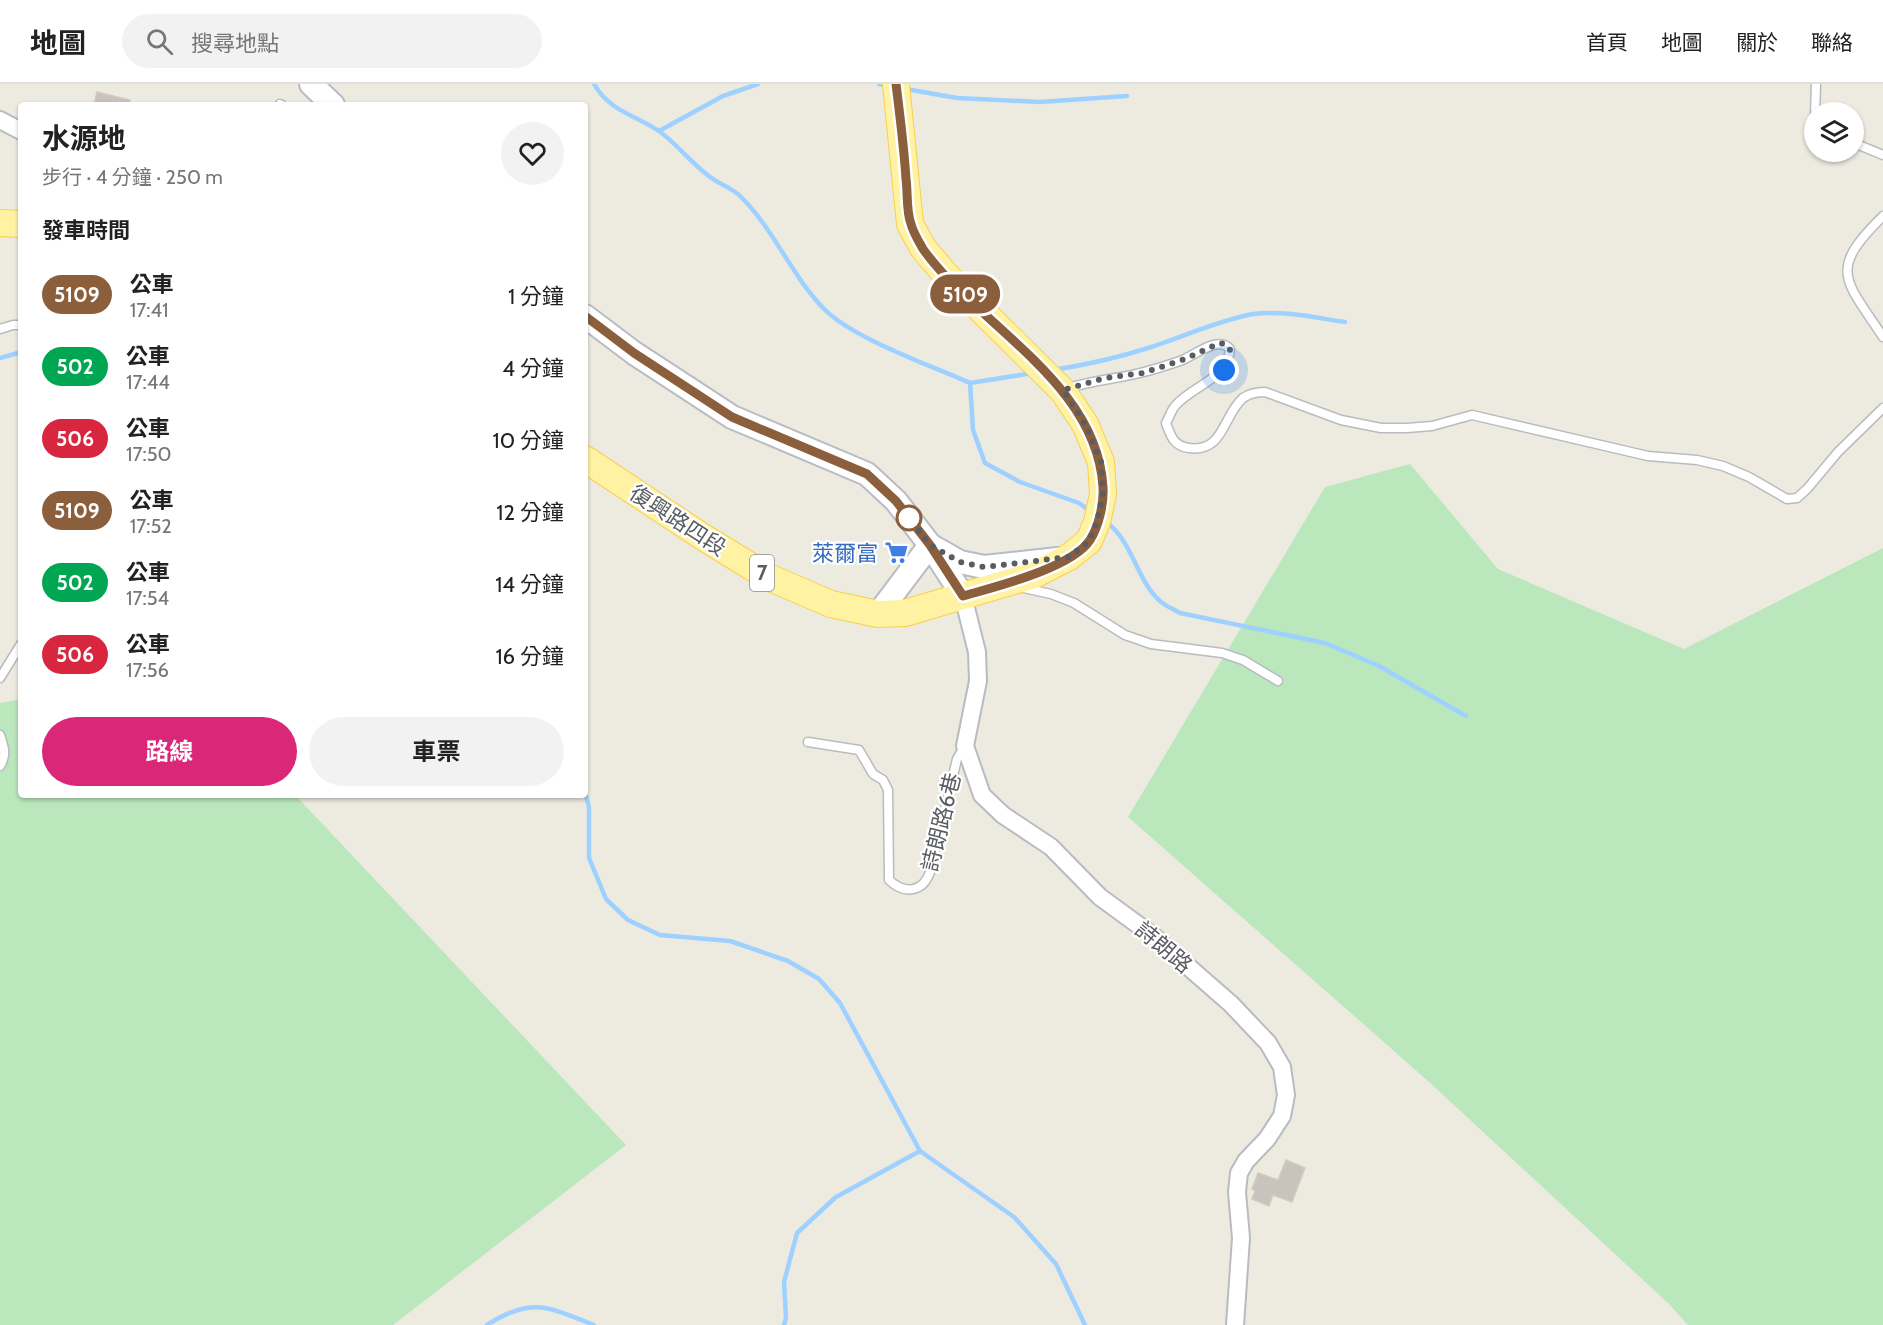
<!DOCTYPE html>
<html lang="zh-TW">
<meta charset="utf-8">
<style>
body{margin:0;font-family:Cabin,"Noto Sans TC",sans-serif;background:#f2f2f2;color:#222;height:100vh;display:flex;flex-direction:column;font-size:22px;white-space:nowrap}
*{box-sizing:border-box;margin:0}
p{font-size:20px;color:#767676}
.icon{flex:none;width:33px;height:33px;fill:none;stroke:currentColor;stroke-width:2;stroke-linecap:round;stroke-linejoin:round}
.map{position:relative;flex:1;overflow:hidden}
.drawer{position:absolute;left:18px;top:18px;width:570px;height:696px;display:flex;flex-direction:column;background:#fff;border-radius:6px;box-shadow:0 2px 4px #0004}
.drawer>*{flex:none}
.badge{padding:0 12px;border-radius:20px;font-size:21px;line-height:39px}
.tools{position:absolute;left:1804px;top:18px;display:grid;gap:12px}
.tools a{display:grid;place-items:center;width:60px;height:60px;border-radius:50%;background:#fff;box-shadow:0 2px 4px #0004;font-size:30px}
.you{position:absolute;width:30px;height:30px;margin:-15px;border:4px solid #fff;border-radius:50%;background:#1a73e8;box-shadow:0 0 0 9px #1a73e833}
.map>.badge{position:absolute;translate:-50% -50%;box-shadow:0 0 0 3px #fff}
h2{padding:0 24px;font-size:22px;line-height:54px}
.round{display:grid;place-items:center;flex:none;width:63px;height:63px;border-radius:32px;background:#f2f2f2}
.head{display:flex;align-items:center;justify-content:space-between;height:102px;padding:0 24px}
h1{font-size:28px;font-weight:700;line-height:45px}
.primary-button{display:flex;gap:12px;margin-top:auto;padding:12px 24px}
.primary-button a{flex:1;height:69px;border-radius:36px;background:#db2777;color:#fff;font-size:24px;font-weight:700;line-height:69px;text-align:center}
.primary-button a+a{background:#f2f2f2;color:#222}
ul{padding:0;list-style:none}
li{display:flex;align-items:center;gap:18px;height:72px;padding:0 24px}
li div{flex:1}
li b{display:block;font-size:22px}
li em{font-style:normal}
li .badge{min-width:66px;font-weight:700;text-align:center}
header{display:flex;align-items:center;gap:36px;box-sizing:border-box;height:84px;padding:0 30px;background:#fff;border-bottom:2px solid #e0e0e0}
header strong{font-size:28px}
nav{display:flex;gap:33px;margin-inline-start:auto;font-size:21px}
.search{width:420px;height:54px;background:#f2f2f2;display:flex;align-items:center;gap:15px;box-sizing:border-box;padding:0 21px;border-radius:33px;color:#767676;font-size:22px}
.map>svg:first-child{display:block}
.green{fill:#bae7bc}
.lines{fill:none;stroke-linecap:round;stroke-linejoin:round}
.stream{stroke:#9ed1ff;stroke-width:4.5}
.building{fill:#c8c4bd;stroke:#d2ccbe;stroke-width:1.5}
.lane-casing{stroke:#b8bbc0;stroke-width:11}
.street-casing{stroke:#b8bbc0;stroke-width:20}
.secondary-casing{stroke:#b9bcc3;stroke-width:26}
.primary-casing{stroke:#f9cf4c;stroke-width:28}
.lane{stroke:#fff;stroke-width:8}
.street{stroke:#fff;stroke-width:16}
.secondary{stroke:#fff;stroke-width:22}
.primary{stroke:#fff3a3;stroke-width:26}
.line-casing{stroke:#fff;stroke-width:14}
.line{stroke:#8b5e3c;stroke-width:9}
.walk{stroke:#595d62;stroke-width:6;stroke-dasharray:0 10.8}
.stop-dot{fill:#fff;stroke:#8b5e3c;stroke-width:3}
.labels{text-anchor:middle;stroke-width:4.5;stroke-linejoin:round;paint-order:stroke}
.shield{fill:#fff;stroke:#8b8e91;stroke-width:1.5}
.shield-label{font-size:21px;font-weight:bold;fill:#595d62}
.street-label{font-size:22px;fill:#595d62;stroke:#fff}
.shop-label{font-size:22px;fill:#366cbe;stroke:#fff;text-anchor:end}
</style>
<header>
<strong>地圖</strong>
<div class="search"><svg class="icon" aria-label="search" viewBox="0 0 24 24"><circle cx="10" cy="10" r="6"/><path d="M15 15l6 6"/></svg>搜尋地點</div>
<nav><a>首頁</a><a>地圖</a><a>關於</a><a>聯絡</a></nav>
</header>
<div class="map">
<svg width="1883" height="1241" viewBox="0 0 1883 1241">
<rect width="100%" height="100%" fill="#edebe0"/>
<g class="green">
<polygon points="1410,380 1498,485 1684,565 1883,464 1883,1241 1688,1241 1669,1220 1428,997 1128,733 1325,403"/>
<polygon points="21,615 21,711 295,711 626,1061 393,1241 0,1241 0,619"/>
</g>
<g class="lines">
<g class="stream">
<path d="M594 0C610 28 636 31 659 47 677 60 691 79 710 93 719 100 732 104 740 112 774 145 791 191 824 225 854 255 930 281 970 299L973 346 985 379 1020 398 1079 419 1090 427"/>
<polyline points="879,0 889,2"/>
<polyline points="906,5 957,14 1040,18 1127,12"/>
<polyline points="659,47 723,12 758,0"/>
<polyline points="0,274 21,268"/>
<path d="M1053 286C1085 281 1117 274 1148 264 1183 253 1216 237 1253 230 1283 226 1316 234 1345 238"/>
<polyline points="970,299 1033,289"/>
<path d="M1106 438C1133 457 1136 496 1160 517 1165 522 1174 525 1180 529L1325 559 1379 582 1466 632"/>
<polyline points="585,708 589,723 589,774 606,815 628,836 660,851 730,857 788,877 819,895 840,919 920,1067 1014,1133 1056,1180 1085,1241"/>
<path d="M487 1241C532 1212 548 1223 594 1241"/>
<polyline points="784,1241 786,1234 784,1198 797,1149 836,1113 920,1067"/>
</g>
</g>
<g class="building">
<polygon points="97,8 130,16 130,21 94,21"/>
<polygon points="1286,1076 1305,1084 1292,1118 1273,1111 1269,1122 1252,1115 1255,1107 1252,1105 1258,1089 1278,1096"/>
</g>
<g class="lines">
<defs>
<g id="lane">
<polyline points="280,20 282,21"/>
<polyline points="1815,32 1816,0"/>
<polyline points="1854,59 1883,71"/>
<path d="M1883 132C1827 187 1845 195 1883 253"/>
<polyline points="0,245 13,241 21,241"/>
<path d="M1066 305C1092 296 1118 295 1144 288 1156 285 1168 281 1180 277 1194 272 1218 251 1230 265 1227 296 1193 301 1175 322 1171 327 1169 334 1166 339 1171 353 1174 362 1189 364 1224 369 1223 331 1243 314 1250 309 1256 308 1265 308L1341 336 1381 344H1407L1432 342 1472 331 1648 372 1697 376 1723 382 1749 393 1787 415 1797 414 1807 405 1838 368 1883 324"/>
<polyline points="1019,503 1051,510 1074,519 1125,551 1151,560 1222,569 1243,576 1278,597"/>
<polyline points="0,594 21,560"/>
<path d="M0 651C4 663 7 671 0 682"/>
<path d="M808 658 859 666 873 690 883 696 888 706 889 796C905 811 923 808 930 788L957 675 965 662"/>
</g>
<g id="street">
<polyline points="0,36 21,47"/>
<polyline points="963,512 977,568 978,597 965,662 982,711 1003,731 1051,763 1100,813 1152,851 1231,920 1268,959 1282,983 1286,1011 1282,1032 1267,1055 1246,1077 1239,1089 1237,1108 1241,1154 1235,1241"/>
</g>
<g id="secondary">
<polyline points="311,0 333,21"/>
<polyline points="585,232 634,269 732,333 867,390 896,417 930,461 963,512"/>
<polyline points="878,530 930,461 960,478 984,483 1058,475"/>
</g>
<g id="primary">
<polyline points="0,139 21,140"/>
<polyline points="585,375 703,453 768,493 831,520 878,530 905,529 1034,491 1069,473 1089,457 1097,438 1103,410 1101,378 1085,340 1063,307 946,191 923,164 910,140 896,0"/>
</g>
</defs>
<use href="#lane" class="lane-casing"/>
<use href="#street" class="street-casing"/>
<use href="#secondary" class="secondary-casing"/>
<use href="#primary" class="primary-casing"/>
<use href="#lane" class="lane"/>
<use href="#street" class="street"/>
<use href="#secondary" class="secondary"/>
<use href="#primary" class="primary"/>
</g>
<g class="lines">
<defs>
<path id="line" d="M585 232 634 269 732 333 867 390 896 417 930 461 963 512C994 503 1072 484 1090 456 1099 442 1104 419 1103 403 1097 298 979 243 923 165 919 158 913 148 911 140 906 127 908 109 906 95 904 63 900 32 896 0"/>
</defs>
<use href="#line" class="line-casing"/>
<use href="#line" class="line"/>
<polyline class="walk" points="909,434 907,432 930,461 960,478 984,483 1069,473 1089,457 1097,438 1103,410 1101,378 1085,340 1063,306 1105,294 1143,289 1185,275 1220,259 1227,261 1230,265 1229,275 1224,286"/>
</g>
<defs>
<symbol id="supermarket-bare" viewBox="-9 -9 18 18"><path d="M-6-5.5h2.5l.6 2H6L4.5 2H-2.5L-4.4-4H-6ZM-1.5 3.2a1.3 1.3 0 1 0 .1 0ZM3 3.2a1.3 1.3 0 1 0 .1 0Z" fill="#3f7fe0" stroke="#fff" stroke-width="2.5" paint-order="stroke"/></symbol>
</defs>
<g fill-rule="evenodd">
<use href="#supermarket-bare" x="880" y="452" width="33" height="33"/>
</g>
<circle class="stop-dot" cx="909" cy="434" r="12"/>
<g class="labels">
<rect class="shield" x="750" y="471" width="24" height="36" rx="4.5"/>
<g class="shield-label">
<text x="762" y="496">7</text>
</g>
<g class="street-label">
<text transform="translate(678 436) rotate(33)" y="8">復興路四段</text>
<text transform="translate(941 738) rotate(-76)" y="8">詩朗路6巷</text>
<text transform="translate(1164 863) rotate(40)" y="8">詩朗路</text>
</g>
<g class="shop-label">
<text x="878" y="477">萊爾富</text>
</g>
</g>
</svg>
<div class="tools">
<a><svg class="icon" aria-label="layers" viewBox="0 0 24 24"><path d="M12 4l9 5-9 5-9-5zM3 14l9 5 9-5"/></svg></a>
</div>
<div class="you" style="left:1224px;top:286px"></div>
<b class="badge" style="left:965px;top:210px;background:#8b5e3c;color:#fff">5109</b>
<section class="drawer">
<div class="head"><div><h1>水源地</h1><p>步行 · 4 分鐘 · 250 m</p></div><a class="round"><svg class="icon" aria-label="heart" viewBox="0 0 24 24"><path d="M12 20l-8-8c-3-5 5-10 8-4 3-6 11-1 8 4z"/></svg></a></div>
<h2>發車時間</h2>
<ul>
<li><span class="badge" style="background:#8b5e3c;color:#fff">5109</span><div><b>公車</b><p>17:41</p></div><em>1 分鐘</em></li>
<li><span class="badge" style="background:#00a651;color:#fff">502</span><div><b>公車</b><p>17:44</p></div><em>4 分鐘</em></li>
<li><span class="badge" style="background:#d7263d;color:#fff">506</span><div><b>公車</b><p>17:50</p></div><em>10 分鐘</em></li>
<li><span class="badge" style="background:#8b5e3c;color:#fff">5109</span><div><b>公車</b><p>17:52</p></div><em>12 分鐘</em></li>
<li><span class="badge" style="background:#00a651;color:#fff">502</span><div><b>公車</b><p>17:54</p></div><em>14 分鐘</em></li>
<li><span class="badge" style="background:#d7263d;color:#fff">506</span><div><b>公車</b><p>17:56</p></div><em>16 分鐘</em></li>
</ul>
<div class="primary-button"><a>路線</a><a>車票</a></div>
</section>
</div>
